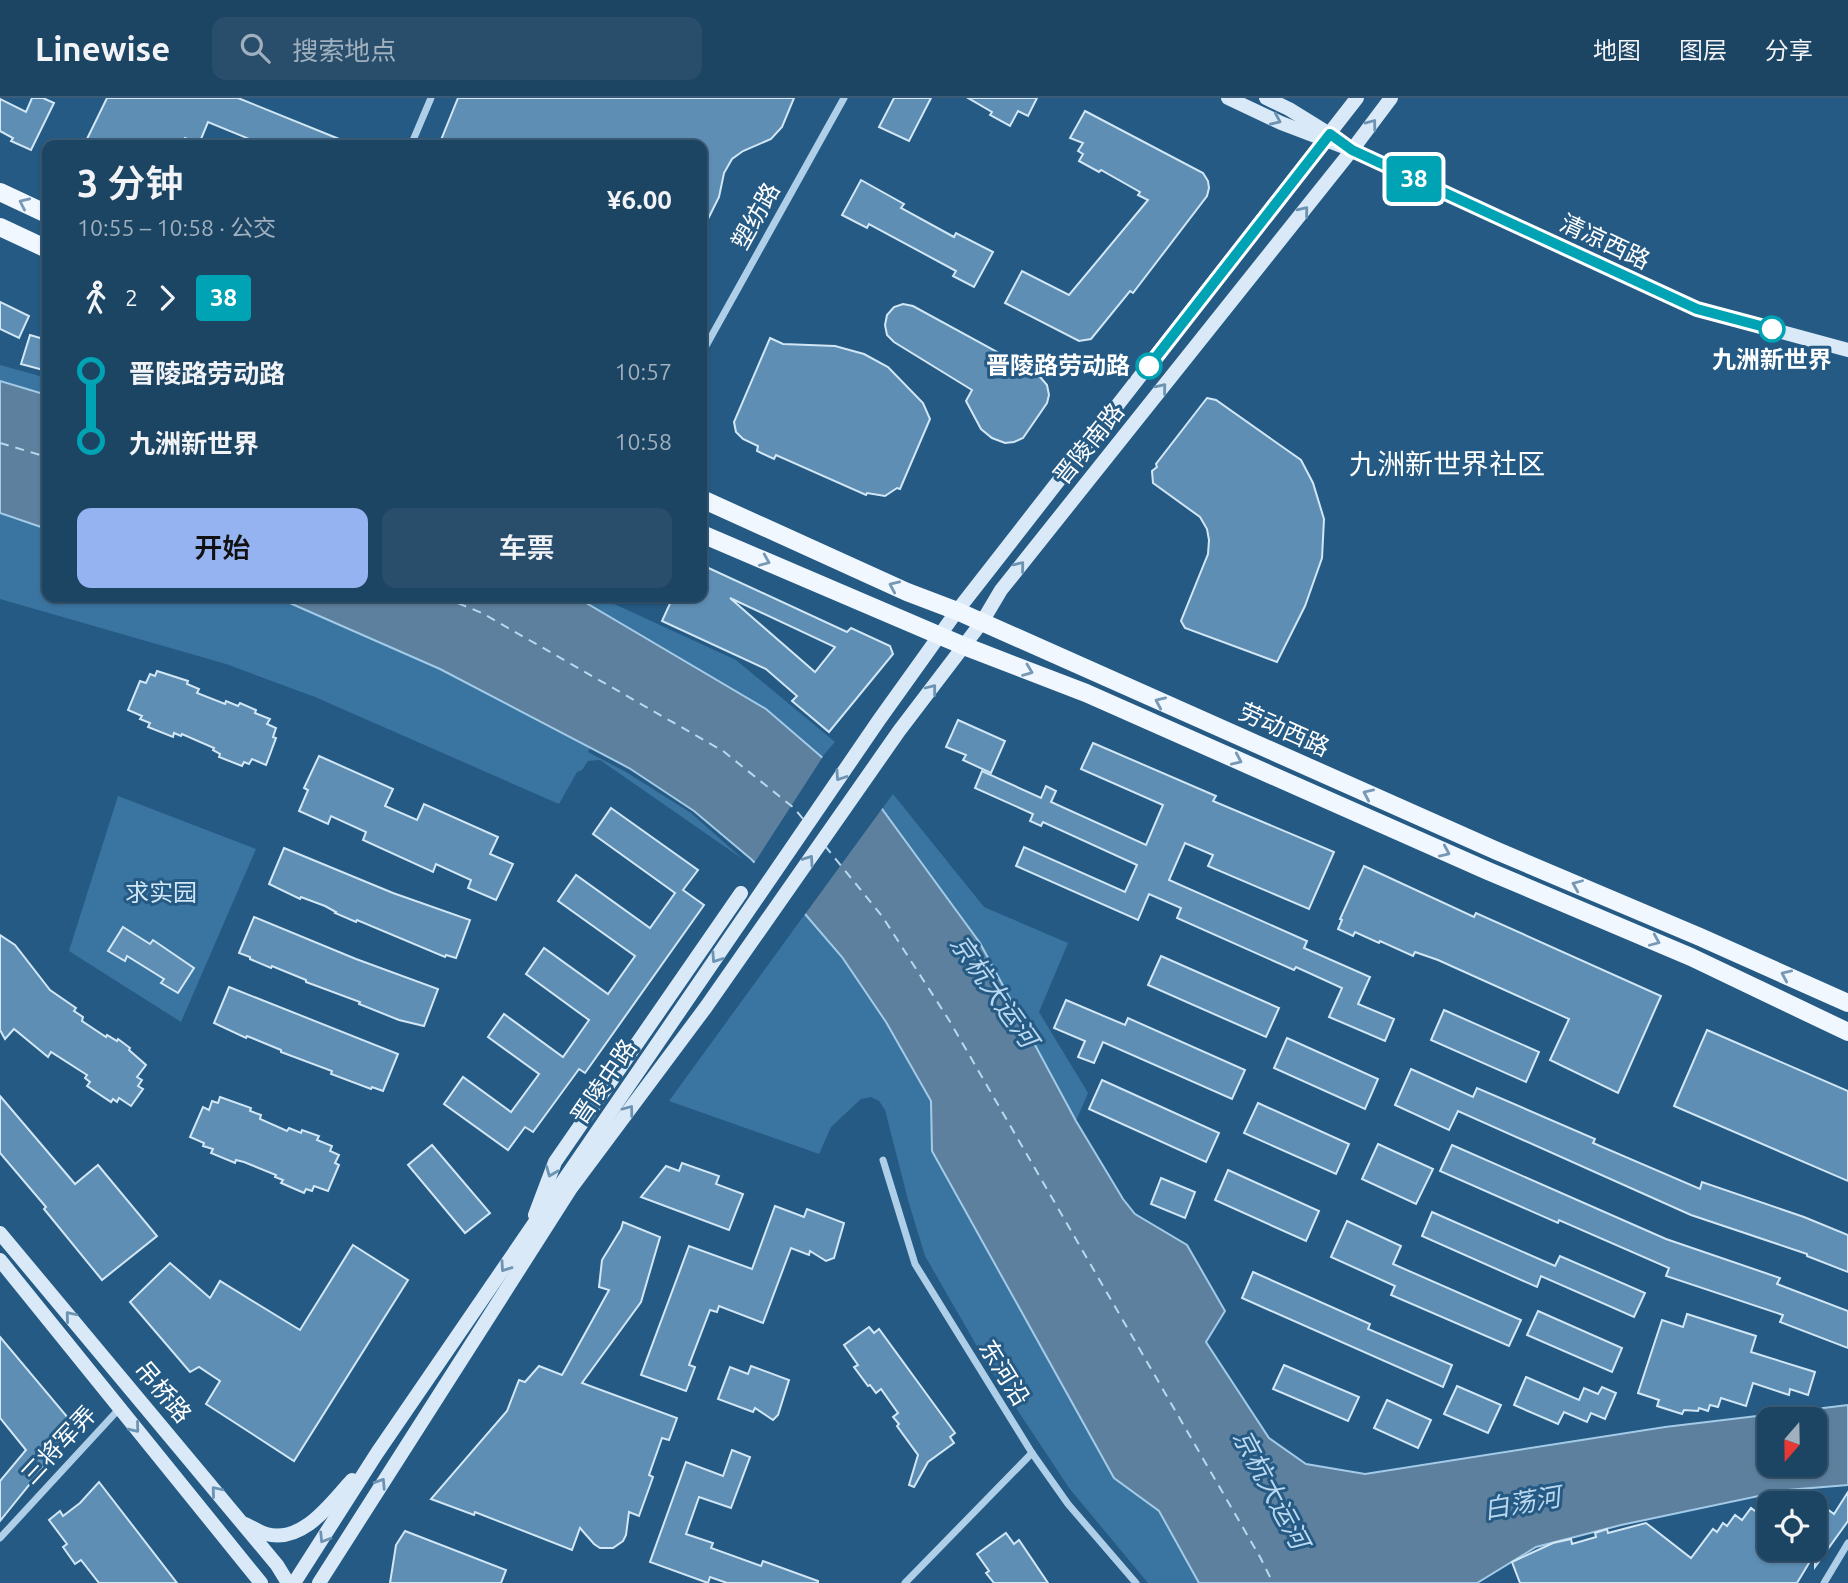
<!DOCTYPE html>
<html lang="zh">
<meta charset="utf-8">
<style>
body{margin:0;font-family:Ubuntu,"Noto Sans SC",sans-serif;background:#294e6c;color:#f1f3f6;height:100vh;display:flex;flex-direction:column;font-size:26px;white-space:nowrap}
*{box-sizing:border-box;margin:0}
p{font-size:23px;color:#a0b0be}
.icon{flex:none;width:38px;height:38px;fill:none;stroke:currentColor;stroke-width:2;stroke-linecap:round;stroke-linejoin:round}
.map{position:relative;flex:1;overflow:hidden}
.drawer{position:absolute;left:42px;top:42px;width:665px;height:462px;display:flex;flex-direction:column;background:#1c4463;border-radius:14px;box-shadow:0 2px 5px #0004,0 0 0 2px #3a5c78}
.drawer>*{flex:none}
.badge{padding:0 14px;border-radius:5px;font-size:24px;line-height:46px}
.needle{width:46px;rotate:200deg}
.buttons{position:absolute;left:1757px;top:1309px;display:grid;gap:14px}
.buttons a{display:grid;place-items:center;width:70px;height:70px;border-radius:14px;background:#1c4463;box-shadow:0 2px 5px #0004,0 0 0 2px #3a5c78;font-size:35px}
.map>.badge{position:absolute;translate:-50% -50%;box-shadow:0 0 0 4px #fff}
.legs{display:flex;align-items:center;gap:10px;height:77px;padding:0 35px;font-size:23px}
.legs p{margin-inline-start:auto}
.head{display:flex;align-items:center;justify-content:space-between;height:119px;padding:0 35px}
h1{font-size:38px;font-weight:600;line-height:52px}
.primary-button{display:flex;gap:14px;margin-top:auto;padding:14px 35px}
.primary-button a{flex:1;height:80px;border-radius:14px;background:#95b2f1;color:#111;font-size:28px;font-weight:600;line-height:80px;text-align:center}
.primary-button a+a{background:#294e6c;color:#f1f3f6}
ul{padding:0 35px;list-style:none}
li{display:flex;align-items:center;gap:24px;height:70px;font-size:26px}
li i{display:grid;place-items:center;width:10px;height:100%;margin:0 9px;background:currentColor}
li i::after{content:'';width:18px;height:18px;margin:-9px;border:5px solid;border-radius:50%;background:#1c4463}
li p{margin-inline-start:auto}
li:first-child i{background:linear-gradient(#0000 50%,currentColor 0)}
li:last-child i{background:linear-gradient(currentColor 50%,#0000 0)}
header{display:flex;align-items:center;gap:42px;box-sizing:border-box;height:98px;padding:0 35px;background:#1c4463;border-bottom:2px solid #3a5c78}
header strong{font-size:33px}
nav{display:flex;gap:38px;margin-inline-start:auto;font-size:24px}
.search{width:490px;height:63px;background:#294e6c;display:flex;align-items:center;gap:18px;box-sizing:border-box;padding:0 24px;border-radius:14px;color:#a0b0be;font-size:26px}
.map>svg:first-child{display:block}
.green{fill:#3a74a0}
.water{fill:#5c809d;stroke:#a3cbe8;stroke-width:2;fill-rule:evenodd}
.pier{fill:#255a84}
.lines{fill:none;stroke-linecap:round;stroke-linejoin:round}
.ferry{stroke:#bad8ef;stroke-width:2;stroke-dasharray:9 7;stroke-linecap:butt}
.building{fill:#5e8eb3;stroke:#d2e7f6;stroke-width:2;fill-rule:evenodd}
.street{stroke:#afcfe8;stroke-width:7}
.secondary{stroke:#d9e9f7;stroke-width:14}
.primary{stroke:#f1f7fe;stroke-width:18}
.oneway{stroke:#6d93b2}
.oneway2{stroke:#7799b5}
.line-1-casing{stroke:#fff;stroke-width:16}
.line-1{stroke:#00a3b4;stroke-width:10}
.stop-1-dot{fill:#fff;stroke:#00a3b4;stroke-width:3.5}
.labels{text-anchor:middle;stroke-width:6;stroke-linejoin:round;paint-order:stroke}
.street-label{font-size:24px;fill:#fff;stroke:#255a84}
.stop-label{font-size:24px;font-weight:bold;fill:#fff;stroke:#255a84}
.park-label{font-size:24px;fill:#d2e7f6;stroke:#255a84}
.water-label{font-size:26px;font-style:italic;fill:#bad8ef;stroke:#255a84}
.quarter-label{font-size:28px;fill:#fff;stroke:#255a84}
</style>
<header>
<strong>Linewise</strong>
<div class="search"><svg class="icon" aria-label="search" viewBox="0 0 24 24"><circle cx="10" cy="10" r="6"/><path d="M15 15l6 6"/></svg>搜索地点</div>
<nav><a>地图</a><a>图层</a><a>分享</a></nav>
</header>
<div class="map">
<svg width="1848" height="1485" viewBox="0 0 1848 1485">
<rect width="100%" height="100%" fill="#255a84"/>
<g class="green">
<polygon points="0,267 47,280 47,297 0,283"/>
<polygon points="0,415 47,431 47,499 276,499 440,571 590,650 588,654 626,674 691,715 744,762 600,662 588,663 582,672 577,674 559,706 315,599 226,566 0,501"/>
<polygon points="576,499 599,499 736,562 835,644 822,659 766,611"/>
<polygon points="893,696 984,809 1068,845 1039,914 1088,995 1076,1023 980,845 882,711"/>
<polygon points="118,698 256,751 181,924 69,853"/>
<polygon points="805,816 842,859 886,924 931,1003 932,1053 1114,1380 1159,1413 1199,1485 1148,1485 1069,1390 989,1269 925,1158 908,1102 885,1012 879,1003 871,999 861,1001 831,1029 819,1056 669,1003"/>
</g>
<g class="water">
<polygon points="0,283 47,297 47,431 0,415"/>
<path d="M276 499H576L766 611 882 711 980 845 1076 1023 1123 1101 1135 1116 1187 1147 1225 1213 1206 1244 1269 1340 1306 1366 1365 1376 1665 1329 1848 1307V1387L1787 1392 1621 1427 1536 1449 1477 1485H1199L1159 1413 1114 1380 932 1053 931 1003 886 924 842 859 805 816 751 761 694 713 629 670 440 571ZM1769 1321H1815V1367H1769Z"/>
</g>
<polygon class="pier" points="824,657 884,708 803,819 753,767"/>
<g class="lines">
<g class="ferry">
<polyline points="0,345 47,359"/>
<polyline points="443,499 482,515 723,653 794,710 804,722"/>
<polyline points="825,748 882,818 949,922 1260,1459 1273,1485"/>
</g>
</g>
<g class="building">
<polygon points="32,0 43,0 54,5 31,52 11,43 13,40 0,33 0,1 26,14"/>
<polygon points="107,0 238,0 354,47 264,47 208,24 199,46 185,40 181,47 84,47"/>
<polygon points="458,0 794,0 782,29 771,41 743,53 732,61 724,75 719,99 702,133 702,47 439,47"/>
<polygon points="894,0 931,0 909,43 879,29"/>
<polygon points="968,0 1037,0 1028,18 1018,13 1010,28 990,17 992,14"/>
<polygon points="1085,13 1203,75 1208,83 1209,90 1207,98 1133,195 1130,193 1091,241 1079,243 1005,205 1022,173 1069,197 1148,102 1138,97 1140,94 1101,72 1099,74 1079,63 1083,56 1078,53 1083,45 1070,40"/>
<polygon points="861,82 904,106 901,110 954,139 956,135 993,154 974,189 953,178 956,173 869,126 867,130 842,117"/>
<polygon points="0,204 29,218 19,240 0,231"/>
<polygon points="903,206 913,208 1032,273 1041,280 1047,287 1049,297 1047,305 1023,340 1014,344 1005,345 992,340 981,331 966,303 972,292 894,244 887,237 885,227 887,217 894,209"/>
<polygon points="30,237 47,242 47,273 21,266"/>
<polygon points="770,240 783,246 835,248 864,256 888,269 923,305 930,321 900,391 897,390 885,398 867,395 866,397 776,357 774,361 757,353 758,348 743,341 736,334 734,324"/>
<polygon points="1207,300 1216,302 1301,362 1313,385 1324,421 1322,460 1305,508 1277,564 1185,530 1181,523 1208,456 1209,442 1207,431 1200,419 1153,385 1152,373 1157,369 1156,366"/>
<path d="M702 467 847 534 851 530 890 548 893 556 829 634 792 603 797 598 766 571 662 523 673 499H702ZM730 500 835 549 815 574Z"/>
<polygon points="157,573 188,583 187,586 199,591 197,595 225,606 226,603 238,608 240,605 256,612 255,615 270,621 267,626 276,630 273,639 276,640 266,667 252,661 249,666 244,664 242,668 219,659 220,656 213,652 214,650 182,636 181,638 174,635 173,639 148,629 150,625 140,621 142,618 128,612 140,583 146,585 150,576 155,578"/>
<polygon points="958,622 1005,643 991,675 963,662 966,657 946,649"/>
<polygon points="1093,645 1216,698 1213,703 1334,754 1309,811 1208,768 1213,757 1185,745 1169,782 1307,843 1304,850 1370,879 1358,906 1394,921 1385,943 1329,919 1342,890 1296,869 1294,872 1177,820 1181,810 1149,796 1138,822 1016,768 1024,749 1125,794 1137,767 1043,724 1041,728 1030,723 1033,716 975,690 982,673 1041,700 1046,688 1056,693 1051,704 1146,747 1163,707 1081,671"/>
<polygon points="319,658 393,691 385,708 417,722 424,706 498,739 490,756 513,766 496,802 468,790 471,782 436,766 433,774 363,742 366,734 331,718 328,726 299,713 308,692 304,690"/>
<polygon points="611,710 698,772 683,792 704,807 585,975 579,971 533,1034 525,1029 508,1052 444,1006 463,979 511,1014 539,976 488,939 504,916 563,959 589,922 526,876 544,850 608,896 635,858 558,803 576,777 650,830 675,795 593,736"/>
<polygon points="284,750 393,795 470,822 456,860 446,857 445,859 357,822 356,824 335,815 336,814 325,808 301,799 300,801 269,786"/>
<polygon points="1364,768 1474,819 1476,815 1661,898 1618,995 1550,962 1569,921 1438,862 1415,854 1413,858 1380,843 1379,845 1355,834 1353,838 1338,831 1342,822 1340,821"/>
<polygon points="254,819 356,861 438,891 424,928 399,922 359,906 360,904 306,884 306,882 272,868 271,870 250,861 250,859 239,855"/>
<polygon points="123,829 150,846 153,842 194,870 178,895 161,885 164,881 127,858 125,863 108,853"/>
<polygon points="0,837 15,847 50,892 76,910 74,913 83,919 82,923 106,939 107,937 117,943 118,941 130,950 129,952 146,967 137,979 142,982 138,988 143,991 131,1008 119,1000 117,1004 113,1001 111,1004 87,988 90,984 85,980 87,977 51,954 48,959 14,931 5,941 0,932"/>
<polygon points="1161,858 1279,910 1266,939 1148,887"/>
<polygon points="229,889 398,956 383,993 372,989 371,991 331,976 332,973 281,954 281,952 247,938 246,940 214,925"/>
<polygon points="1066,902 1125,927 1128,920 1245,972 1232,1001 1103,944 1094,965 1078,959 1085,943 1054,930"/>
<polygon points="1444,912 1539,954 1526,984 1431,942"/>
<polygon points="1707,932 1848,993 1848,1083 1674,1008"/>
<polygon points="1287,940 1378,981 1365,1011 1274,970"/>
<polygon points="1411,971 1473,999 1477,990 1595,1041 1593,1045 1700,1091 1702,1084 1804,1119 1848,1137 1848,1174 1807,1158 1807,1156 1691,1117 1458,1013 1449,1032 1395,1007"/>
<polygon points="1102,982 1219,1035 1206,1064 1089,1011"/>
<polygon points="0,998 75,1086 98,1067 157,1138 102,1182 44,1111 46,1109 0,1055"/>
<polygon points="220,999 251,1010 250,1013 261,1017 260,1021 287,1033 289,1030 301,1035 302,1032 319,1038 317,1042 332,1048 330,1053 339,1057 335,1065 339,1067 328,1093 314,1088 312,1093 306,1091 304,1095 281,1085 283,1082 275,1079 276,1077 244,1064 236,1062 235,1065 211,1055 213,1051 203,1048 204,1045 190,1039 203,1009 209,1012 212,1003 218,1005"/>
<polygon points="1258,1005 1349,1046 1336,1076 1244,1035"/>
<polygon points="1378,1046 1433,1071 1416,1106 1362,1081"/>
<polygon points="432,1047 490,1115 465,1135 408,1067"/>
<polygon points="1452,1047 1666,1141 1780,1180 1777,1186 1848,1213 1848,1250 1780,1224 1783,1217 1666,1178 1669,1170 1559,1122 1558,1125 1440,1073"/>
<polygon points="682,1065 719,1078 716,1086 743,1096 729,1132 641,1099 666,1068 679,1073"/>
<polygon points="1228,1072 1319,1113 1306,1143 1215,1102"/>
<polygon points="1161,1080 1195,1094 1185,1120 1151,1106"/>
<polygon points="775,1108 804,1119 807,1111 844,1125 834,1160 826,1163 810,1153 809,1157 791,1150 763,1225 719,1208 717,1214 710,1212 689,1267 695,1269 686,1293 641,1277 689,1148 752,1171"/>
<polygon points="1432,1114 1555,1168 1560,1158 1645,1195 1634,1219 1541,1178 1537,1189 1422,1138"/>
<polygon points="1347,1123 1401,1148 1393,1166 1521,1222 1509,1248 1391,1197 1395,1188 1331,1159"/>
<polygon points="623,1124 660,1139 641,1204 582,1285 677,1320 669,1342 662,1340 649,1377 653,1379 639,1418 629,1414 626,1437 623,1443 613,1450 600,1450 594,1446 580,1430 572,1452 475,1414 474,1417 431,1401 507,1313 519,1282 525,1284 539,1268 562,1277 609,1192 599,1189 602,1162 621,1131"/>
<polygon points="353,1147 408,1182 294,1363 206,1306 220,1283 199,1269 190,1274 130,1204 170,1165 210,1200 220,1183 300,1232"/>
<polygon points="1253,1174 1370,1226 1368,1231 1452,1267 1443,1289 1242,1200"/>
<polygon points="1538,1213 1622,1250 1612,1274 1527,1237"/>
<polygon points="1687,1216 1756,1238 1751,1254 1815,1274 1808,1297 1790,1291 1789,1297 1753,1285 1746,1308 1721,1300 1718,1309 1710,1307 1708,1313 1699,1310 1698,1313 1684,1312 1682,1316 1657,1308 1659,1302 1638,1295 1662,1222 1683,1229"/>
<polygon points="869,1229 874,1235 879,1231 955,1335 950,1339 954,1345 928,1364 914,1389 909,1387 918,1357 897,1328 899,1326 893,1319 898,1315 881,1291 876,1295 870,1287 868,1288 854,1269 858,1267 844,1247"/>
<polygon points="0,1239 69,1321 67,1340 0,1423 0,1383 26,1352 0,1320"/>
<polygon points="1284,1267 1359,1299 1348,1323 1273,1291"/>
<polygon points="751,1268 789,1282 778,1317 773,1322 755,1310 753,1314 718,1301 730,1269 748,1276"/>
<polygon points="1526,1279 1579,1302 1584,1290 1598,1296 1602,1289 1616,1295 1605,1321 1591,1315 1587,1324 1564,1314 1558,1326 1514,1307"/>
<polygon points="1457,1288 1501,1307 1488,1335 1444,1316"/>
<polygon points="1387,1302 1431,1322 1418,1350 1374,1330"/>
<polygon points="732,1352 750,1359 731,1410 699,1399 686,1436 713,1445 711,1450 761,1468 763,1463 818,1483 818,1485 727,1485 710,1479 708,1485 650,1464 686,1364 723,1378"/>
<polygon points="99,1384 177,1485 99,1485 81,1462 75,1466 63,1449 67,1446 49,1422 60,1413 63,1418 80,1405"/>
<polygon points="1848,1394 1848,1423 1815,1469 1815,1455 1797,1485 1520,1485 1512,1464 1553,1445 1571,1441 1572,1446 1596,1439 1595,1435 1607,1431 1608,1435 1646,1425 1691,1460 1713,1431 1717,1434 1723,1425 1727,1428 1735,1417 1742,1422 1751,1410 1755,1413 1760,1407 1769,1414 1769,1451 1815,1451 1815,1402 1834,1416"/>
<polygon points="405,1433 506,1472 501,1485 390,1485 396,1447"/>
<polygon points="1006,1435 1014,1446 1019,1442 1048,1485 994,1485 986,1475 989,1473 977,1456"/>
</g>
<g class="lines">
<g class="street">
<polyline points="411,47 431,0"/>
<polyline points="702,255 844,0"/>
<polyline points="883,1062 915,1166 1032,1355 1068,1406 1136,1485"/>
<polyline points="0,1440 119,1311"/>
<polyline points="905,1485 1032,1355"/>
<polyline points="1824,1485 1848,1445"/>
</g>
<g class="secondary">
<polyline points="1228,0 1281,25 1352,52 1697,211 1848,252"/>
<polyline points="1266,0 1289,11 1331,37"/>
<polyline points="535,1117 555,1064 741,795"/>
<polyline points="0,1135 277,1467 288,1485"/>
<polyline points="0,1162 261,1485"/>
<path d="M245 1426C252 1429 259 1434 266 1436 303 1446 331 1405 352 1382"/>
<polyline points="294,1485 377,1355 879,622 957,513 1357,0"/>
<polyline points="319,1485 571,1090 706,909 899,633 982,524 1001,492 1352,52 1391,0"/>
</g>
<g class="primary">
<polyline points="0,94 47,116"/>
<polyline points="0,129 47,151"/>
<polyline points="702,401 907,494 957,513 1497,753 1700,839 1848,905"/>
<polyline points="702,436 964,548 1086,595 1488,773 1691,859 1848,934"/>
</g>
</g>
<defs><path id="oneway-chevron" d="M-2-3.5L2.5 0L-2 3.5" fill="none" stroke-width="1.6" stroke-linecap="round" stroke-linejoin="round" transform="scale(1.75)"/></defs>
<g class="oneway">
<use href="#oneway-chevron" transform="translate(1276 22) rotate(24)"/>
<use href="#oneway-chevron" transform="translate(1372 26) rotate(-53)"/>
<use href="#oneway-chevron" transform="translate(1304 113) rotate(-51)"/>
<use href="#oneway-chevron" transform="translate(1162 290) rotate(-51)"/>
<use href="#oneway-chevron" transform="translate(1020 468) rotate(-51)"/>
<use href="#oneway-chevron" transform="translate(932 591) rotate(-52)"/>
<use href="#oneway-chevron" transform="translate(840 678) rotate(124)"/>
<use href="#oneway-chevron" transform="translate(809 762) rotate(-55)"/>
<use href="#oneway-chevron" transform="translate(716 860) rotate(124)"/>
<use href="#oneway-chevron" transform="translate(629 1012) rotate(-53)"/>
<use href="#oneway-chevron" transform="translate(551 1074) rotate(112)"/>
<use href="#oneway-chevron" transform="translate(505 1169) rotate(125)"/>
<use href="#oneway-chevron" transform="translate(70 1218) rotate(-130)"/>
<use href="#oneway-chevron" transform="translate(135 1330) rotate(51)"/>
<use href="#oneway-chevron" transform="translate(381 1385) rotate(-57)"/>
<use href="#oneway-chevron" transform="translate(216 1393) rotate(-130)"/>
<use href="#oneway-chevron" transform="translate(324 1440) rotate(122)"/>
</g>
<g class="oneway2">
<use href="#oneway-chevron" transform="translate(24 105) rotate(-155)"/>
<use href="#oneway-chevron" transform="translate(765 463) rotate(23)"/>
<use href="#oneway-chevron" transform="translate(894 488) rotate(-156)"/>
<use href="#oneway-chevron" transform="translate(1028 573) rotate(21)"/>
<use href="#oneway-chevron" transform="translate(1160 604) rotate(-156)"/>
<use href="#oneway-chevron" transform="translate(1237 662) rotate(24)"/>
<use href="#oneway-chevron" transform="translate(1368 696) rotate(-156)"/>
<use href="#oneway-chevron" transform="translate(1445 754) rotate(24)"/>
<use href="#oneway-chevron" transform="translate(1577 787) rotate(-157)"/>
<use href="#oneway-chevron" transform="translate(1655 843) rotate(23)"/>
<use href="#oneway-chevron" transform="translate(1786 877) rotate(-156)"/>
</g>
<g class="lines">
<defs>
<polyline id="line-1" points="1149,268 1330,36 1352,52 1697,211 1772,231"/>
</defs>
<use href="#line-1" class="line-1-casing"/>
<use href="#line-1" class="line-1"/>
</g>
<g class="stop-1-dot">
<circle cx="1772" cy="231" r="12"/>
<circle cx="1149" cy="268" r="12"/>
</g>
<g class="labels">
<g class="street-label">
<text transform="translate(756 118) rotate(-61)" y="8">塑纺路</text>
<text transform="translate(1605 144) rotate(25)" y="8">清凉西路</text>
<text transform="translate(1089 346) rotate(-51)" y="8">晋陵南路</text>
<text transform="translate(1284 632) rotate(24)" y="8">劳动西路</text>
<text transform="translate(604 984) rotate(-56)" y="8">晋陵中路</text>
<text transform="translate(1004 1275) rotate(58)" y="8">东河沿</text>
<text transform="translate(163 1294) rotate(50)" y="8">吊桥路</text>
<text transform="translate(59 1347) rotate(-47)" y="8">三将军弄</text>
</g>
<g class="stop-label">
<text x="1772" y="270">九洲新世界</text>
<text x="1130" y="276" text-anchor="end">晋陵路劳动路</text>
</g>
<g class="park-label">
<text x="161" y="803">求实园</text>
</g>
<g class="water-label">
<text transform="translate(994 893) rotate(55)" y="9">京杭大运河</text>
<text transform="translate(1271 1391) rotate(62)" y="9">京杭大运河</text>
<text transform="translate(1522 1405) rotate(-10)" y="9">白荡河</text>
</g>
<g class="quarter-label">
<text x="1447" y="376">九洲新世界社区</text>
</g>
</g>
</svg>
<div class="buttons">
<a><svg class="needle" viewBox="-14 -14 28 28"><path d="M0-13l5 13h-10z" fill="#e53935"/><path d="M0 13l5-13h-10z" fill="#a0b0be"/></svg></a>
<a><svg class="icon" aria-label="locate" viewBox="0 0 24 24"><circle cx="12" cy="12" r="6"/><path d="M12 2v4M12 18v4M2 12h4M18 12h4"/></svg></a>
</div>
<b class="badge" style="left:1414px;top:81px;background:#00a3b4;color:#fff">38</b>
<section class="drawer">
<div class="head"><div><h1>3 分钟</h1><p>10:55 – 10:58 · 公交</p></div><b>¥6.00</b></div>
<div class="legs"><svg class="icon" aria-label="walk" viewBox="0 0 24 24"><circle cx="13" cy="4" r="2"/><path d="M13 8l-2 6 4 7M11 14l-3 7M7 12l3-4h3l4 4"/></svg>2<svg class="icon" aria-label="forward" viewBox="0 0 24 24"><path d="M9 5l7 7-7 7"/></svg><b class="badge" style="background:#00a3b4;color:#fff">38</b></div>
<ul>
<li><i style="color:#00a3b4"></i><b>晋陵路劳动路</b><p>10:57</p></li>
<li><i style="color:#00a3b4"></i><b>九洲新世界</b><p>10:58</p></li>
</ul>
<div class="primary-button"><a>开始</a><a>车票</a></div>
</section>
</div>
